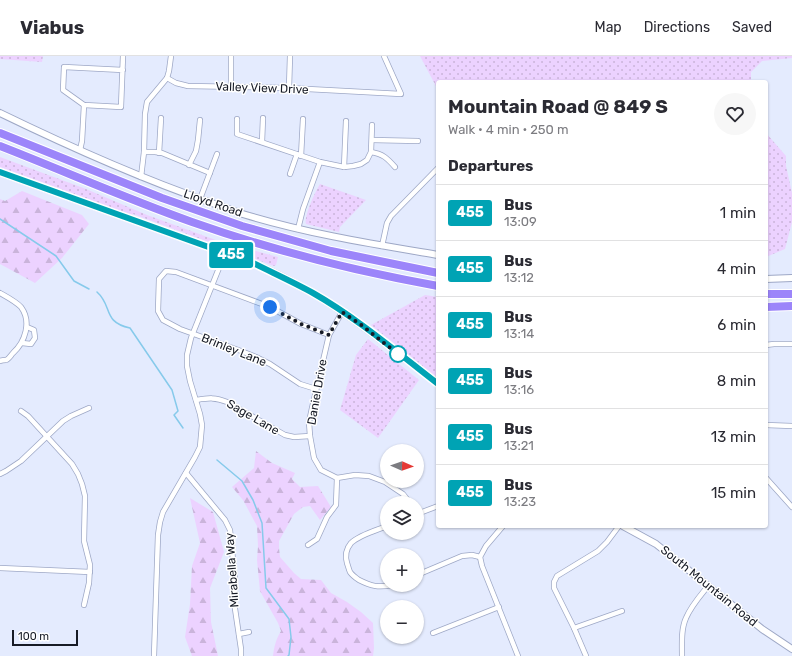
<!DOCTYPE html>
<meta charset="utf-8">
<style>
body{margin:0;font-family:Rubik,sans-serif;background:#f7f7f7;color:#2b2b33;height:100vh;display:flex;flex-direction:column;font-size:15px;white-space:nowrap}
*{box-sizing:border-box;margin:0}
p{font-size:13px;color:#7c7c81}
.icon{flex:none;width:22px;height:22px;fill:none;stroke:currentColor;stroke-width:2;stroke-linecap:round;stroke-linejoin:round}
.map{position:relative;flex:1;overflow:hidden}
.side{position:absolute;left:436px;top:24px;width:332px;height:448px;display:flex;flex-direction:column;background:#fff;border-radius:4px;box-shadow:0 1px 3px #0004}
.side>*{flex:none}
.badge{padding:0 8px;border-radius:3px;font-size:14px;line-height:26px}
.needle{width:26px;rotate:92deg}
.fabs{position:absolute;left:380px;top:388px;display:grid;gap:8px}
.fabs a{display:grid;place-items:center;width:44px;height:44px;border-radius:50%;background:#fff;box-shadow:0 1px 3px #0004;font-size:20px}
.scale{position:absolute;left:12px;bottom:10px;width:66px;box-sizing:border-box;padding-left:4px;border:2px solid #171b26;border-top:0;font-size:11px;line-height:14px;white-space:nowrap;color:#171b26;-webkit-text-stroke:3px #fff;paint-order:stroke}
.you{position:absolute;width:20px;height:20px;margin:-10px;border:3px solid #fff;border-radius:50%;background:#1a73e8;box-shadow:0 0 0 6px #1a73e833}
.map>.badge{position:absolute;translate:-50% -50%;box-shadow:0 0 0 2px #fff}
h2{padding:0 12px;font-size:15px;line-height:36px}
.round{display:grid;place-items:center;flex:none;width:42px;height:42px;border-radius:21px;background:#f7f7f7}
.headline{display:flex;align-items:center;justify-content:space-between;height:68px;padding:0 12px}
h1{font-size:19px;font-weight:700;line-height:30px}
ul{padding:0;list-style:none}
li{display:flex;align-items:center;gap:12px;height:56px;padding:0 12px;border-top:1px solid #e1e1e2}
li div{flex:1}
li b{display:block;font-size:15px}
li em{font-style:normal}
li .badge{min-width:44px;font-weight:700;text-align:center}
header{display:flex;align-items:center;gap:24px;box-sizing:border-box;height:56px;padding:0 20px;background:#fff;border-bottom:1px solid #e1e1e2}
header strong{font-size:19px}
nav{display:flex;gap:22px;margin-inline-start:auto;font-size:14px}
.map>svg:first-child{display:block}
.green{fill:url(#green-dots)}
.forest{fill:url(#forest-firs)}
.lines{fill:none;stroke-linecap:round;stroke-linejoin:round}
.stream{stroke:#86caeb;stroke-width:1.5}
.street-casing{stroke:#9ea8c6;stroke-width:6}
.secondary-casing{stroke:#9ea8c6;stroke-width:8}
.highway-casing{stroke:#fff;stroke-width:10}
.street{stroke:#fff;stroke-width:4.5}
.secondary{stroke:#fff;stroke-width:6}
.highway{stroke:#9c85fa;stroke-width:8}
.line-casing{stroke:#fff;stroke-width:9}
.line{stroke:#00a3b4;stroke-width:6}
.walk{stroke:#171b26;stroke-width:4;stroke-dasharray:0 7.2}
.stop-dot{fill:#fff;stroke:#00a3b4;stroke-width:2}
.labels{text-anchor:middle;stroke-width:3;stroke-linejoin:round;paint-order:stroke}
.street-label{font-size:12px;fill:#171b26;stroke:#fff}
</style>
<header>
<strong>Viabus</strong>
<nav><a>Map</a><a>Directions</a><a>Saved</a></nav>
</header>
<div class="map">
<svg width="792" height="600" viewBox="0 0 792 600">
<defs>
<pattern id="green-dots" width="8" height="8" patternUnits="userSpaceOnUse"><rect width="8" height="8" fill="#ecd2ff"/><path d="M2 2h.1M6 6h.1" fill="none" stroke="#cab4da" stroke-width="1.8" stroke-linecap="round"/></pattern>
<pattern id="forest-firs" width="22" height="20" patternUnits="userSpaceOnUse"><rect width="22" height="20" fill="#ecd2ff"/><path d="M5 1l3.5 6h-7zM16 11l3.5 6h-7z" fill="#cab4da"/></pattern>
</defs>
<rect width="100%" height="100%" fill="#e4ebfe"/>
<g class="green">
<polygon points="0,0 43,0 42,6 0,3"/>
<polygon points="420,0 792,0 792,2 762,5 751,16 751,26 438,26 438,34"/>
<polygon points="766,77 786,100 786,110 792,137 792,166 785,193 766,201"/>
<polygon points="0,101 86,133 147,159 235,191 241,191 278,201 276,209 274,210 133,158 132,159 0,111"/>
<path d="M320 128 366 144 340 171 339 176 306 168C304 160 315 136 320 128Z"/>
<polygon points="425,239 438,241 438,322 371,269"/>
<polygon points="368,283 419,324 378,382 340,354 356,299"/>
</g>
<g class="forest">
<polygon points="22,135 82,159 89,168 62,202 35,227 0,208 0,143 5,145"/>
<path d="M256 395 272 407 295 417 292 423 300 431 318 430 331 451 320 464 310 450 303 451 294 458 279 485V492L280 501 294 517 301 523 321 524 331 537 347 546 361 556 373 567 374 592 373 600H273C274 591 276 583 281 575L278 567 260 535 257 504 258 490 257 470 243 444 232 431 254 412Z"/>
<polygon points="190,442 213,456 224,496 210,532 211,566 218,600 192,600 185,581 190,548 192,510 200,487"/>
</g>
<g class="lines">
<g class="stream">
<polyline points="0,163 56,200 74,225 89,233"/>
<path d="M97 236C113 250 102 266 130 272L172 334 178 355 174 359 183 372"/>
<polyline points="217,404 242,425 253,444 262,467 266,532 289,563 291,581 289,599 288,600"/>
</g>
<defs>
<g id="street">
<polyline points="123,14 64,11 63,34 84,49 121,51 123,0"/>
<polyline points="167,22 176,27 188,30 289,32 401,38 384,0"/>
<polyline points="231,30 231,0"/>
<polyline points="289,32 290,0"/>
<polyline points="237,63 237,78 320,106 344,111 353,110 361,108 367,104 371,96 372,69"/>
<polyline points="372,84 418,85"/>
<polyline points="262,86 263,62"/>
<polyline points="80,94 82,85 84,49"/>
<polyline points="144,96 155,96 162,97 210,117"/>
<path d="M371 96C383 98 387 102 395 111"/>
<polyline points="159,97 161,62"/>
<polyline points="301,100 303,63"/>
<polyline points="189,109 196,95 198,84 200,64"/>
<polyline points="344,111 346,65"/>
<polyline points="290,118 297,98"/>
<polyline points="141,121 144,96 145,58 147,46 167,22 169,15 171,0"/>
<polyline points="200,143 217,98"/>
<polyline points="298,173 303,153 320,106"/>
<polyline points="382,190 387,167 391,160 438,112"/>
<path d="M0 237C7 241 15 245 21 251 32 266 25 286 13 297 11 299 9 303 6 304 4 304 2 304 0 305"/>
<polyline points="342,256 329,279 312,352 309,366 310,380 314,402 321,414 337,422 355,419 369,420 385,426 403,438 410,447"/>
<polyline points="22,287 31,288 35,282 34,274 27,271"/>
<polyline points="766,289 774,288 792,288"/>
<polyline points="316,333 300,328 270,308 256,301 241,295 180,273 163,264 158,255 159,223 166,215 176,216 270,251 301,268 329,279"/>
<path d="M196 344C209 342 215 341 227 346L285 379 294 381 310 380"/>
<polyline points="21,355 28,360 72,408 78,418 82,428 85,440 84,485 90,509 89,527 84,549"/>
<polyline points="766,369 792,370"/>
<polyline points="186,417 225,464 230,474 235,524 234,546 241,593 241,600"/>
<polyline points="0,418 6,415 21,405 63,365 71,360 89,352"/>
<polyline points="766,422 792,451"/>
<polyline points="417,458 438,450"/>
<path d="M387 470C377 474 359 479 351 487 346 493 345 500 347 507 348 510 349 514 350 516 352 519 356 522 359 524 371 530 378 532 392 529"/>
<polyline points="503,470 486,490 480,501 482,510 518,600"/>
<polyline points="308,489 317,483 327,461 336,449 337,422"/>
<polyline points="0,512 90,516"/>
<polyline points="417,519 462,500 472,499 480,501"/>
<polyline points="574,572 622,555"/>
<polyline points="433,577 499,551"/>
<polyline points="239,578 249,576"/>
<polyline points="154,600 158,479 160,466 163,456 195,401 200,391 202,369 200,358 190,325 187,310 187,299 191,282 225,197"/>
<polyline points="586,600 574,572 554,532 554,526 557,520 598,495 607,486 619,470"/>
<path d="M682 600C682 587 681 573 686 562 691 550 700 540 708 530"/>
</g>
<g id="secondary">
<path d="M0 57C68 90 137 121 209 146 221 150 233 155 246 159 309 178 373 188 438 199"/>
<path d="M0 116 253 207C273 216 293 226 313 237 357 263 398 297 438 328"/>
<polyline points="766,223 792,222"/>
<polyline points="623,470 656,488 762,573 792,593"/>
</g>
<g id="highway">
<polyline points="0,77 162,142 242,170 331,195 438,217"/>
<path d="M0 90C64 115 127 143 192 166 271 194 355 215 438 230"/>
<polyline points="766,238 792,238"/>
<polyline points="766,251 792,250"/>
</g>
</defs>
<use href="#street" class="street-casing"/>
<use href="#secondary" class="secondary-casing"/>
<use href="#highway" class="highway-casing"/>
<use href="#street" class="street"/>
<use href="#secondary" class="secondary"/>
<use href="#highway" class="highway"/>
</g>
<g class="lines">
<defs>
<path id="line" d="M0 116 253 207C273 217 293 226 313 237 357 262 398 297 438 328"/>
</defs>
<use href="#line" class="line-casing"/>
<use href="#line" class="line"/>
<polyline class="walk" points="270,251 301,268 329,279 342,256 360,268 398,298"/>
</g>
<circle class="stop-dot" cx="398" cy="298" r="8"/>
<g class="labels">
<g class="street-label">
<text transform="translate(262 32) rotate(2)" y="4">Valley View Drive</text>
<text transform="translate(213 147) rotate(19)" y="4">Lloyd Road</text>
<text transform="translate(234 294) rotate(22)" y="4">Brinley Lane</text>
<text transform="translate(317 336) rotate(-80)" y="4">Daniel Drive</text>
<text transform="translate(253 361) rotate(30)" y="4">Sage Lane</text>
<text transform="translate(232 514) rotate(-94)" y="4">Mirabella Way</text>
<text transform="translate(709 530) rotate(39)" y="4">South Mountain Road</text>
</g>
</g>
</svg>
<div class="fabs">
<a><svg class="needle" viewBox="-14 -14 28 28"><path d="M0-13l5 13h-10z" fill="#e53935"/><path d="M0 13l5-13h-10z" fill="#7c7c81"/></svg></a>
<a><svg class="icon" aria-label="layers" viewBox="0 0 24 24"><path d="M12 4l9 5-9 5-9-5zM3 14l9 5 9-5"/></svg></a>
<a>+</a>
<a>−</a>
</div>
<div class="scale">100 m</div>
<div class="you" style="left:270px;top:251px"></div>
<b class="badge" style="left:231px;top:199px;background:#00a3b4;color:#fff">455</b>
<section class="side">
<div class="headline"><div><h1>Mountain Road @ 849 S</h1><p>Walk · 4 min · 250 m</p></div><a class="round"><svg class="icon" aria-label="heart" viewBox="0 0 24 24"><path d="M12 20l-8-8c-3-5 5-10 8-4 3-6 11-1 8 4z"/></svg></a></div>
<h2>Departures</h2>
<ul>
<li><span class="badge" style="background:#00a3b4;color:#fff">455</span><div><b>Bus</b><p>13:09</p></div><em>1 min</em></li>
<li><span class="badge" style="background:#00a3b4;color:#fff">455</span><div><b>Bus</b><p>13:12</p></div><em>4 min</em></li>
<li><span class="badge" style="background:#00a3b4;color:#fff">455</span><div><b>Bus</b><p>13:14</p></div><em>6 min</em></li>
<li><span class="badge" style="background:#00a3b4;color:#fff">455</span><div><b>Bus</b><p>13:16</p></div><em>8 min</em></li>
<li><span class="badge" style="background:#00a3b4;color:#fff">455</span><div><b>Bus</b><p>13:21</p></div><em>13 min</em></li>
<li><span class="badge" style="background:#00a3b4;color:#fff">455</span><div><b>Bus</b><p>13:23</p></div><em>15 min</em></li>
</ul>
</section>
</div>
